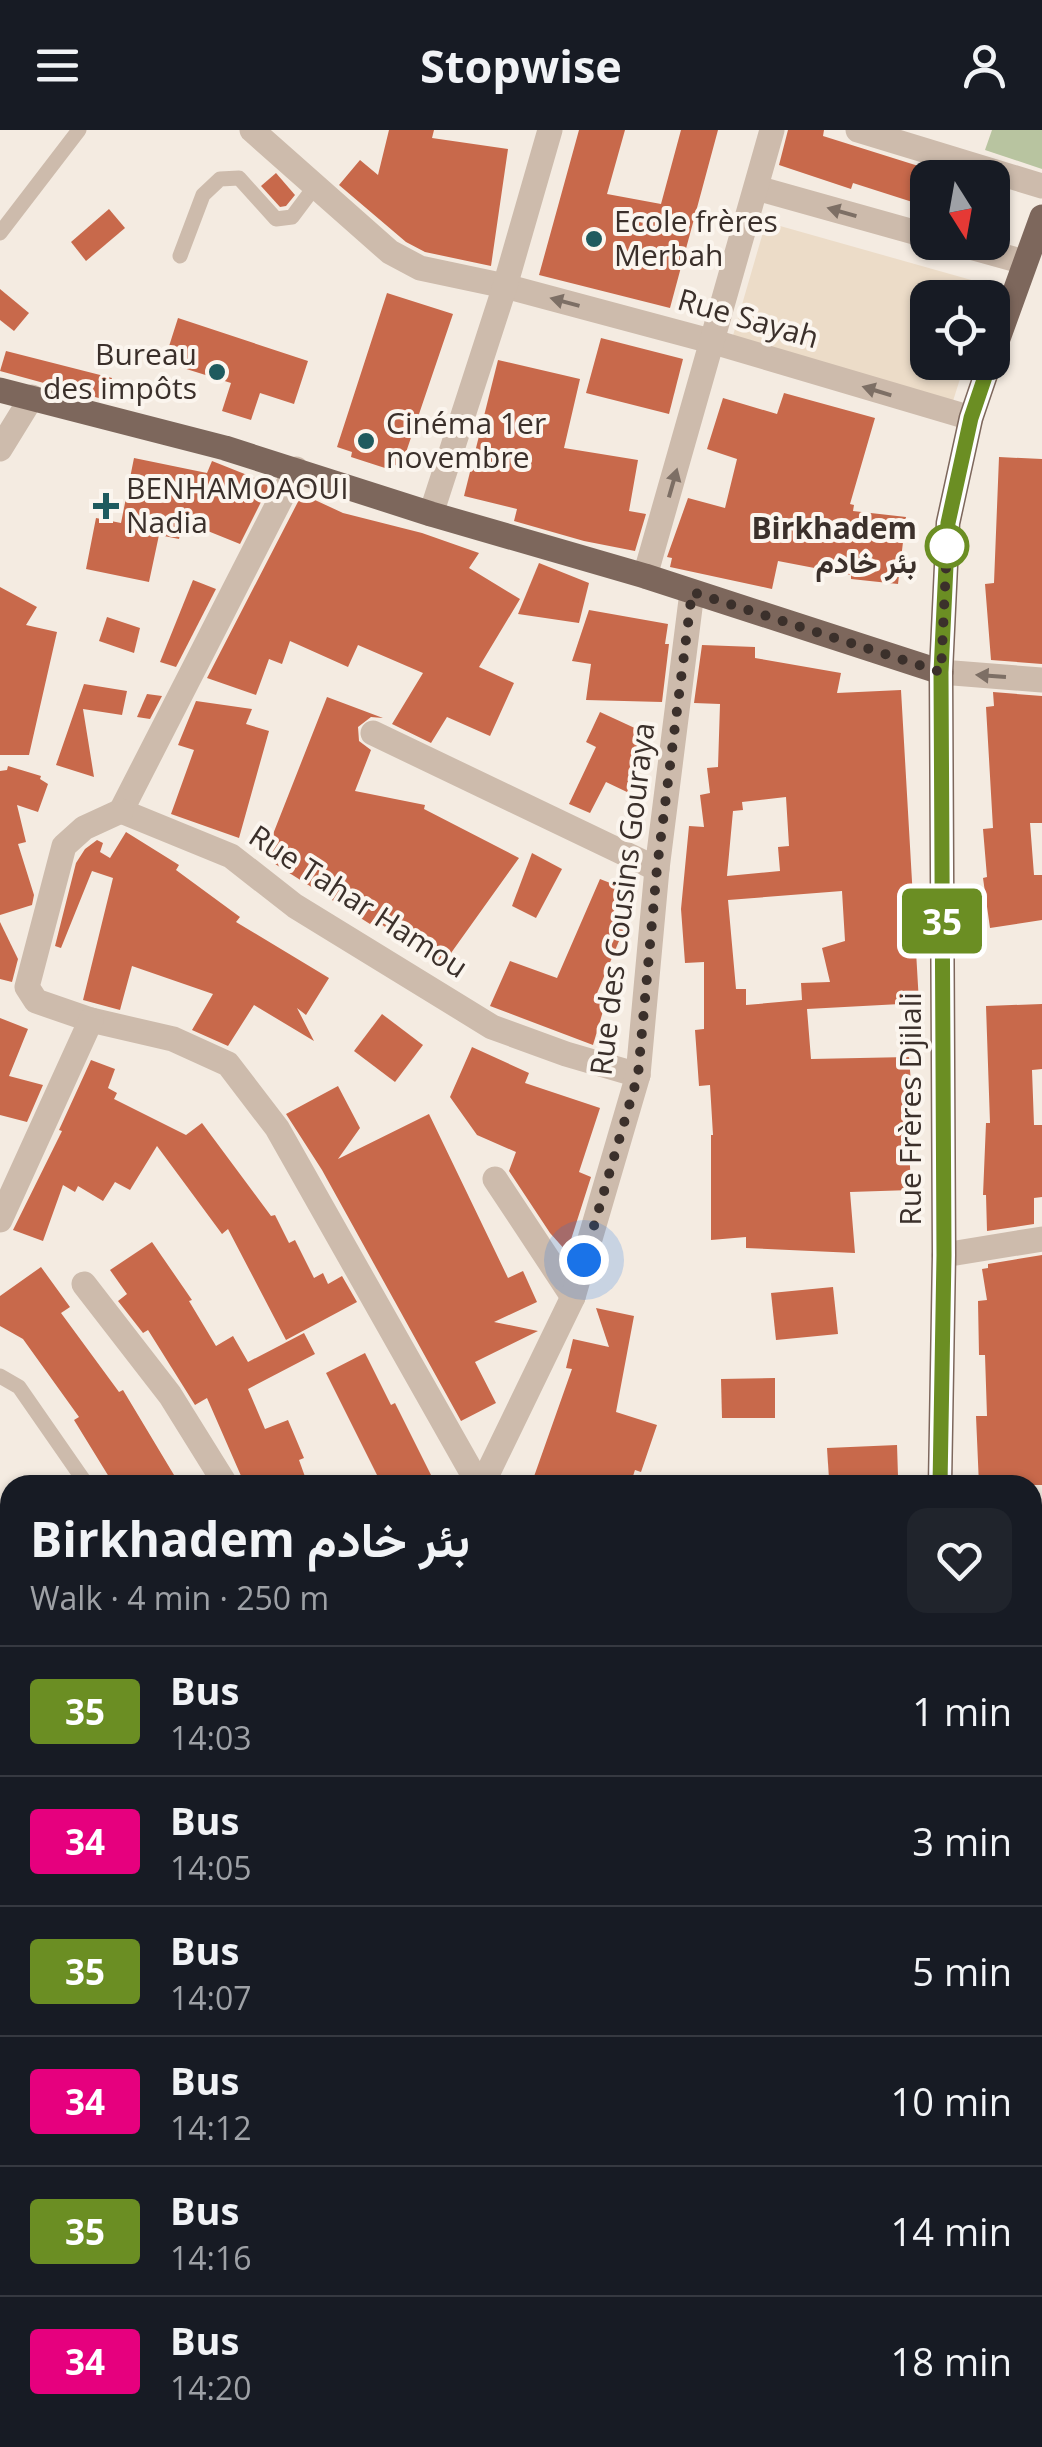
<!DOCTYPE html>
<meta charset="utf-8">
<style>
body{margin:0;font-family:"Open Sans",Vazirmatn,sans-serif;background:#20242c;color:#f1f3f6;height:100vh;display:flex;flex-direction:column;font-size:38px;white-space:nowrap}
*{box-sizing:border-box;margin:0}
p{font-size:32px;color:#9ea1a6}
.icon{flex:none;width:55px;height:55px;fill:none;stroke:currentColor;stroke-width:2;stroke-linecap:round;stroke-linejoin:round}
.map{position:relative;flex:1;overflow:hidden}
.drawer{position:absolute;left:0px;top:1345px;width:1042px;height:972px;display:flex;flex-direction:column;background:#171b24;border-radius:30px 30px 0 0;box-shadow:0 2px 8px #0004}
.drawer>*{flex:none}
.badge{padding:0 20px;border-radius:8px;font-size:35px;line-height:65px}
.needle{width:65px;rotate:169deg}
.controls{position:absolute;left:910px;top:30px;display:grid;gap:20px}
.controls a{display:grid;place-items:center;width:100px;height:100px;border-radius:20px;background:#171b24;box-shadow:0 2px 8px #0004;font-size:50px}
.you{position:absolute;width:50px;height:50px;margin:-25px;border:8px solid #fff;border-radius:50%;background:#1a73e8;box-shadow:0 0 0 15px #1a73e833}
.map>.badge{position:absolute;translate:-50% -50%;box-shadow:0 0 0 5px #fff}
.round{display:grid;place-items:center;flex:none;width:105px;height:105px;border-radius:20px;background:#20242c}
.headline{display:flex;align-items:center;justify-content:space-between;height:170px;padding:0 30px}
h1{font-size:48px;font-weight:700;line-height:75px}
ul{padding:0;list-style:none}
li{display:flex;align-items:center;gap:30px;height:130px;padding:0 30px;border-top:2px solid #363941}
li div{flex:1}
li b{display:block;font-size:38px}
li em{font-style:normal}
li .badge{min-width:110px;font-weight:700;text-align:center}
header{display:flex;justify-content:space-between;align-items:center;height:130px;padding:0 30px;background:#171b24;font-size:45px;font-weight:700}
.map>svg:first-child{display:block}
.garden{fill:#b8c4a0}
.plaza{fill:#ecdcc8}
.building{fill:#c8694b;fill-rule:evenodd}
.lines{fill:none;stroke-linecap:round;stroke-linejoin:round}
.path{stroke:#b9a596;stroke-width:5;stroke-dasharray:5 5;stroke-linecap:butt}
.service{stroke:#cdbbac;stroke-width:15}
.minor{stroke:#cdbbac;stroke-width:25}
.primary{stroke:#7d675c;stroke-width:25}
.oneway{fill:#7d6f65}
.line-casing{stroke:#fff;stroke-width:22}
.line{stroke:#6b8e23;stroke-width:15}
.walk{stroke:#3b302b;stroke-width:10;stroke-dasharray:0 18}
.poi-dot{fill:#1f5a5e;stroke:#fbf5ee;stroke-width:4}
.stop-dot{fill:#fff;stroke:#6b8e23;stroke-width:5}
.labels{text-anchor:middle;stroke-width:8;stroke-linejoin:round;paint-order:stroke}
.poi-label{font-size:30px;fill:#3b302b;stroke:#fbf5ee;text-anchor:start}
.street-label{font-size:30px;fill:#3b302b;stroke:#fbf5ee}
.stop-label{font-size:30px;font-weight:bold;fill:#3b302b;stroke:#fbf5ee;text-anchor:end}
</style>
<header><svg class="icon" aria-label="menu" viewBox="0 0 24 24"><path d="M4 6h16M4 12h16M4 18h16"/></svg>Stopwise<svg class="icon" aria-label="person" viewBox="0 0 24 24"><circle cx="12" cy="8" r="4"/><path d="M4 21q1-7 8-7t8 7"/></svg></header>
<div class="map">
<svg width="1042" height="2317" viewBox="0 0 1042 2317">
<rect width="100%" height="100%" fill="#f4ebe1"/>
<polygon class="garden" points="992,0 1042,0 1042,39 985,20"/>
<polygon class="plaza" points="766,92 989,155 986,167 928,168 928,232 965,233 953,271 732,209"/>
<g class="building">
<polygon points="389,0 434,0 432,8 508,19 491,136 425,122 406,112 339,55 360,30 378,45"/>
<polygon points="579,0 625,0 607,64 661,74 681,0 718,0 670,178 539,145"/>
<polygon points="788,0 824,0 823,6 928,39 928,77 853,53 851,59 779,35"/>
<polygon points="276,43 295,65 286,76 280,77 261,56"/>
<polygon points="109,79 125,98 86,131 71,112"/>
<polygon points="0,159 29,183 14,201 0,190"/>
<polygon points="387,163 453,184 401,337 386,332 385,338 351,327 352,322 337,317"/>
<polygon points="178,188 308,231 294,274 260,263 251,290 222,281 231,253 164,232"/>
<polygon points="601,208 683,229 669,284 586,263"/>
<polygon points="6,221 112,248 106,270 0,241"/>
<polygon points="498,230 580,249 564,318 638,330 629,381 646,384 635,421 584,411 514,391 517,379 464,366"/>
<polygon points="784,263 875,288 850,374 854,375 853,381 906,387 898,454 851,449 851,445 778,431 772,459 670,437 672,428 667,427 688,368 725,378 737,329 707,319 723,268 777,284"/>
<polygon points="999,327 1042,329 1042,534 991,530 985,454 994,453"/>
<polygon points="134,328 207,343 212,331 270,354 240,414 183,391 179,409 159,405 149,452 86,439 96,388 121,393"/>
<polygon points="302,364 343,383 422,403 479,423 469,438 520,469 479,537 514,553 490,606 447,587 431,613 392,594 423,543 358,515 348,537 290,511 282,534 269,529 256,565 207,548"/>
<polygon points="539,433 589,453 579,493 518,484"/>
<polygon points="193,450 216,459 176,537 160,532"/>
<polygon points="0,457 37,477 26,495 57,502 29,625 0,625"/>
<polygon points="589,480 668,494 665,514 669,514 662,572 586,570 591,534 572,531"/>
<polygon points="107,487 140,498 134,523 99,511"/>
<path d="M702 515 755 517V528L841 543 837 563 901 560 919 873 807 879 811 929 909 927 912 966H907L911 1060 850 1062 855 1123 746 1118V1107L711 1110V1005H713L710 955 699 956 695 900 704 899V832L685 833 681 779 689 696 704 697 700 665 710 663 707 638 718 637 720 574 694 573ZM786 667 789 716 778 717 780 741 727 746 733 681 743 680 742 672ZM842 761 845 811 822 818 830 852 801 853 802 870 746 875V859H736L728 770Z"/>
<polygon points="84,554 127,561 122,585 83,579 94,647 56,635"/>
<polygon points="993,562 1042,566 1042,693 1030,693 1034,745 1042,745 1042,790 990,798 983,748 987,747 983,699 993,698 986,577 994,576"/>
<polygon points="147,564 162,566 150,589 137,587"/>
<polygon points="327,567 383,588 371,587 358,597 359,611 371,620 355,661 425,675 424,679 519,728 441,837 374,789 370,794 264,727"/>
<polygon points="196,571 252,579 246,594 269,601 239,708 171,684 194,620 178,615"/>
<polygon points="600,582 652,606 627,662 606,652 590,683 569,674 596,617 586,612"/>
<polygon points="8,636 41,646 40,649 48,654 38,682 17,675 26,712 18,714 34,765 32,775 0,785 0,641 7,640"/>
<polygon points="126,702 179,735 176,740 240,787 236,792 329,848 306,885 297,878 314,911 254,875 228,916 192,900 213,864 132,836 120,880 83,870 113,748 92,741 61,818 55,816 76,733 85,719 97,710 103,713 100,722 110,728"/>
<polygon points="532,723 562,739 536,788 512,776"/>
<polygon points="600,749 623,758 612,786 627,792 595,868 606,871 593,915 490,876 510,831 557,848"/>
<polygon points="0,792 18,829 12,852 0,849"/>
<polygon points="1042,874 1042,939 1032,940 1034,995 1042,995 1042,1067 1034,1068 1034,1094 987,1101 986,1065 983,1065 986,993 990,993 986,876"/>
<polygon points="382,884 423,915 395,952 354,921"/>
<polygon points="0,888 28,899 9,946 43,955 27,992 0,985"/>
<polygon points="472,917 529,943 525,953 600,978 579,1042 591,1047 567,1122 550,1103 509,1041 516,1022 477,1005 450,967"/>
<polygon points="91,930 115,939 108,958 117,963 114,969 186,1005 202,993 271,1086 275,1085 289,1113 295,1110 314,1148 323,1143 328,1154 342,1146 357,1172 286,1210 228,1099 222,1104 157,1016 130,1060 115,1052 103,1071 78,1056 75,1062 63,1055 43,1111 13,1100 62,1001 59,1000"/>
<polygon points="338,956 360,998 338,1029 429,984 508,1148 523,1141 537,1172 494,1192 538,1201 475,1232 496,1273 461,1291 322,1040 286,984"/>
<polygon points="152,1112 192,1170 189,1171 216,1216 233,1206 248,1232 304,1203 315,1224 248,1259 265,1299 288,1290 304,1328 299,1330 308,1355 245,1355 207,1268 195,1275 148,1200 143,1203 118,1171 127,1164 110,1140"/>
<polygon points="1042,1125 1042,1355 979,1355 976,1286 987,1286 985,1225 979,1225 978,1171 987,1170 982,1139 988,1138 988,1134"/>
<polygon points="41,1137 70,1177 61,1183 119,1262 123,1260 180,1355 114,1355 74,1290 79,1287 23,1209 0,1196 0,1166"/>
<polygon points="833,1157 838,1204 776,1210 771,1163"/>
<polygon points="596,1178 634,1186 616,1282 657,1295 641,1342 635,1340 630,1355 531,1355 572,1239 566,1238 573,1209 609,1217"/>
<polygon points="365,1223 391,1275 395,1273 436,1355 382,1355 326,1243"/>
<polygon points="775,1248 775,1288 722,1288 721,1249"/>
<polygon points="897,1315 898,1346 829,1349 827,1318"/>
</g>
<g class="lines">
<polyline class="path" points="0,1953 10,1961"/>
<g class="service">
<polyline points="0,103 79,0"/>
<polyline points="180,126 203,65 220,49 239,48 276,89 292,87 316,55"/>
<polyline points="0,1246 19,1257 87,1355"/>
<polyline points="0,1649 10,1645"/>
</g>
<g class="minor">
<polyline points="252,0 390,122 420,138 505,156 714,212 971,288"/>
<polyline points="858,0 1042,56"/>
<polyline points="757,58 928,106"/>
<polyline points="952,112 1024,132"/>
<polyline points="0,319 32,267"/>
<polyline points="296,339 121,681 231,726 295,776 492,897 566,924 638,945"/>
<polyline points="431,384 505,156 550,0"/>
<polyline points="645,446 772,0"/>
<polyline points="941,542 1042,550"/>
<polyline points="373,603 657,739"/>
<polyline points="121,681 84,698 64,716 27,857 36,871 91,890 173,909 228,934 277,998 479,1355"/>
<polyline points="495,1049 573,1167"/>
<polyline points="0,1090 91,890"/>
<polyline points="944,1125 1042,1109"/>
<polyline points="84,1154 170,1265 226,1355"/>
<polyline points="482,1355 573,1167 638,945 657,739 692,462"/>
<polyline points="0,1711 10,1701"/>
<polyline points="1032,1817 1042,1807"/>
<polyline points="0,2049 10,2043"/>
<polyline points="1032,2072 1042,2071"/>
<polyline points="400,2308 410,2317"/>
<polyline points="147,2317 153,2308"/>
<polyline points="333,2317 340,2308"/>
<polyline points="816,2317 832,2308"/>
</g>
<g class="primary">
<polyline points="992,225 1042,87"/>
<polyline points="0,260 225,318 431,384 645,446 941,542"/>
<polyline points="940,1355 944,1125 941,542 948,393 971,288 990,232"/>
<polyline points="944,2317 945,2308"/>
</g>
</g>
<defs><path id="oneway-solid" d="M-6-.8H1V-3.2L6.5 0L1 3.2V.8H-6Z" transform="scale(2.5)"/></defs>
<g class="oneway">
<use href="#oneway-solid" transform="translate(842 82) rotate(-164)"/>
<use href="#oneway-solid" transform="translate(565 172) rotate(-165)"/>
<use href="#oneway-solid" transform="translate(877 261) rotate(-163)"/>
<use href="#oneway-solid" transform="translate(673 353) rotate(-74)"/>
<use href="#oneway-solid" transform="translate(991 546) rotate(-176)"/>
</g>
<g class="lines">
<defs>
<polyline id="line" points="940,1355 944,1125 941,542 948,393 971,288 990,232"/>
</defs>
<use href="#line" class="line-casing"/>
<use href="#line" class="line"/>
<polyline class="walk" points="584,1130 638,945 657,738 692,462 941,542 947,416"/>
</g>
<g class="poi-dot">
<circle cx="594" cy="109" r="10"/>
<circle cx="217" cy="242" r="10"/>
<circle cx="366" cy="311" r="10"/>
<path d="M101 361h10v10h10v10h-10v10h-10v-10h-10v-10h10z"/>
</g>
<circle class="stop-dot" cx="947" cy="416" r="20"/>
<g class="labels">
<g class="poi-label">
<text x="614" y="102">Ecole frères<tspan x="614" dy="34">Merbah</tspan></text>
<text x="197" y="235" text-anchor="end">Bureau<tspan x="197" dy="34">des impôts</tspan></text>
<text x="386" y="304">Cinéma 1er<tspan x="386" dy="34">novembre</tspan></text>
<text x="126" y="369">BENHAMOAOUI<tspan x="126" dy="34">Nadia</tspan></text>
</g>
<g class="street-label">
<text transform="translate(748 189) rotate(16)" y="10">Rue Sayah</text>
<text transform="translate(623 769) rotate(-83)" y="10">Rue des Cousins Gouraya</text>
<text transform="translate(358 772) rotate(33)" y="10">Rue Tahar Hamou</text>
<text transform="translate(911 979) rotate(-90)" y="10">Rue Frères Djilali</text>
</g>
<g class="stop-label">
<text x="917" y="409">Birkhadem<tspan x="917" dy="34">بئر خادم</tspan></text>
</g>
</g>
</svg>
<div class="controls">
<a><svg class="needle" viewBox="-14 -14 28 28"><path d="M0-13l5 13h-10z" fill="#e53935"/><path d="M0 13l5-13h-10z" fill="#9ea1a6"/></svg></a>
<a><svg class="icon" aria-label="locate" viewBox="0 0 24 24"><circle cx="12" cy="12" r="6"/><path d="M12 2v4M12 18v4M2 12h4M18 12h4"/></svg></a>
</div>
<div class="you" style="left:584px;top:1130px"></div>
<b class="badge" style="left:942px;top:791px;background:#6b8e23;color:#fff">35</b>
<section class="drawer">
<div class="headline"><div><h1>Birkhadem بئر خادم</h1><p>Walk · 4 min · 250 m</p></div><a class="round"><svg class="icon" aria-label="heart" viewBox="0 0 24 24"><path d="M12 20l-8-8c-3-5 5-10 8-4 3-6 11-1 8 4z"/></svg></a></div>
<ul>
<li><span class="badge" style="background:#6b8e23;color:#fff">35</span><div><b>Bus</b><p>14:03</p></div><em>1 min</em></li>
<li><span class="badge" style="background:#e6007e;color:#fff">34</span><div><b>Bus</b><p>14:05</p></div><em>3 min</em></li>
<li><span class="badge" style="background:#6b8e23;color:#fff">35</span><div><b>Bus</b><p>14:07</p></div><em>5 min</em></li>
<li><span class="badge" style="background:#e6007e;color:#fff">34</span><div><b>Bus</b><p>14:12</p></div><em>10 min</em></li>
<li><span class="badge" style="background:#6b8e23;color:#fff">35</span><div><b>Bus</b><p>14:16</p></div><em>14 min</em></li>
<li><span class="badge" style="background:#e6007e;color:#fff">34</span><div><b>Bus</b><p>14:20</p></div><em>18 min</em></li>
</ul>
</section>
</div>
